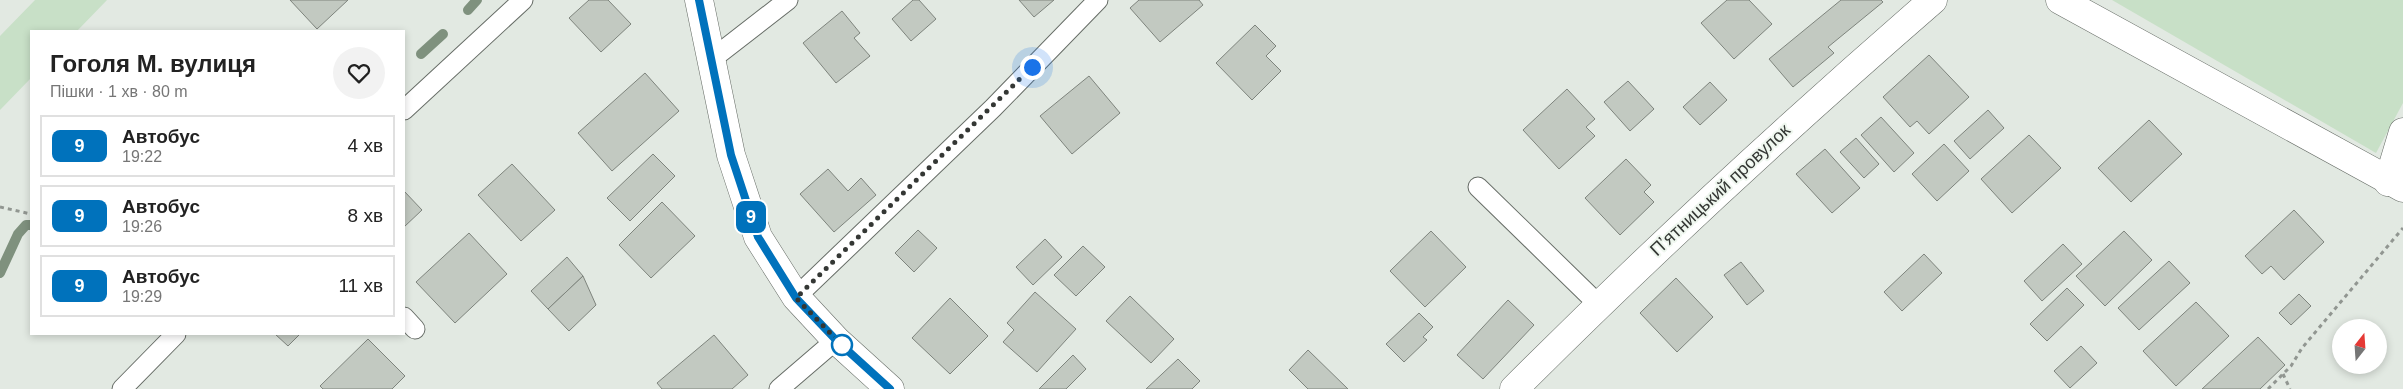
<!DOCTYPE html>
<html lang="uk">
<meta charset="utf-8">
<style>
body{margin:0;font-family:Helvetica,sans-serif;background:#f2f2f2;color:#222;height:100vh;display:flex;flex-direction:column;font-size:19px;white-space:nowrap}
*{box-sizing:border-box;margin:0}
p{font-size:16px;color:#767676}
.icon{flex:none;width:28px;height:28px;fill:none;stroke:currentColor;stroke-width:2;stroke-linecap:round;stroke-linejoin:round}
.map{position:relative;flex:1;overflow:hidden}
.side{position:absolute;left:30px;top:30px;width:375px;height:305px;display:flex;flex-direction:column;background:#fff;border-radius:0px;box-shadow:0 2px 8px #0003}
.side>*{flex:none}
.badge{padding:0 10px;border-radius:8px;font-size:18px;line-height:32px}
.needle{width:32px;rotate:17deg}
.buttons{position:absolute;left:2332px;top:319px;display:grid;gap:10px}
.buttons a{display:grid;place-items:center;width:55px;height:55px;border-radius:50%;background:#fff;box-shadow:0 2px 8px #0003;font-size:25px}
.you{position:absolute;width:25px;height:25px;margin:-12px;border:4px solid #fff;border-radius:50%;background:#1a73e8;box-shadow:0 0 0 8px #1a73e833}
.map>.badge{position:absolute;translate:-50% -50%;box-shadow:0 0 0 2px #fff}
.round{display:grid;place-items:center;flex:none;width:52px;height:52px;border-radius:26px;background:#f2f2f2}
.overview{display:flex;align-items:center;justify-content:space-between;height:85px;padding:0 20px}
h1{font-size:24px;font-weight:600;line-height:38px}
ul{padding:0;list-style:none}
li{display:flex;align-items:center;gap:15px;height:62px;margin:0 10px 8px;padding:0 10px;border:2px solid #e0e0e0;border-radius:0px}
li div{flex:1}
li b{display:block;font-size:19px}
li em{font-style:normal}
li .badge{min-width:55px;font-weight:700;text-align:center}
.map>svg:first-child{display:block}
.green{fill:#c8e0c7}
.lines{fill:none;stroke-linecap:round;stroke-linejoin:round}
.stream{stroke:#7f917e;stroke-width:10}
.building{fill:#c2c9c1;stroke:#7e847d}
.service-casing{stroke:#676d67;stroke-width:21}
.minor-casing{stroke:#676d67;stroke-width:29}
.path{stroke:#919691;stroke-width:3;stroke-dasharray:4 4;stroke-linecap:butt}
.service{stroke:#fff;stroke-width:19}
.minor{stroke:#fff;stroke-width:28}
.line-casing{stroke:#fff;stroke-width:11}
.line{stroke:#0072bc;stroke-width:8}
.walk{stroke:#343734;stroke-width:5;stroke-dasharray:0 9}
.stop-dot{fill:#fff;stroke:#0072bc;stroke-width:2.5}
.labels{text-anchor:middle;stroke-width:4;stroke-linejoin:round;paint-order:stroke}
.street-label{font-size:18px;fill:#343734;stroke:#eff7ef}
</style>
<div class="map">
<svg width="2403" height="389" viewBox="0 0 2403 389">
<rect width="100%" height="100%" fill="#e2e9e2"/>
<g class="green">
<polygon points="35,0 107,0 77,31 31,31 31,78 0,110 0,36"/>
<polygon points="2112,0 2403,0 2403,103 2376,153"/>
</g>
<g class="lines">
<g class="stream">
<polyline points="468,10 477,0"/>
<polyline points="421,54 443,34"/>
<polyline points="0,273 18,234 26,225 31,225"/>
</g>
</g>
<g class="building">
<polygon points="290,0 348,0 317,29"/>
<polygon points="589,0 608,0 631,24 601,52 569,18"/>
<polygon points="913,0 919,0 936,19 911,41 892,19"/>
<polygon points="1019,0 1054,0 1034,17"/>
<polygon points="1139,0 1199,0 1203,5 1160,42 1130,8"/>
<polygon points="1727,0 1749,0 1772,24 1734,59 1701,23"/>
<polygon points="1841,0 1881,0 1883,2 1828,47 1834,53 1793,87 1769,59"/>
<polygon points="842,11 860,33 854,38 870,56 836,83 803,43"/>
<polygon points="1255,25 1276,46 1266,56 1281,71 1252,100 1216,63"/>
<polygon points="1929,55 1969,97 1929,134 1917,121 1910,127 1883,97"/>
<polygon points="645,73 679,111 612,171 578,133"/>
<polygon points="1089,76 1120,113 1072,154 1040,116"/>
<polygon points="1628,81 1654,109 1630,131 1604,102"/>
<polygon points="1710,82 1727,100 1700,125 1683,107"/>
<polygon points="1567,89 1595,119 1586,127 1595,136 1559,169 1523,130"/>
<polygon points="1988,110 2004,128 1970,159 1954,141"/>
<polygon points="1881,117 1914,153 1894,172 1861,135"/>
<polygon points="2149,120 2182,154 2131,202 2098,168"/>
<polygon points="2029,135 2061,168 2012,213 1981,179"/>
<polygon points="1856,138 1879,164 1864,178 1840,152"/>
<polygon points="1944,144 1969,171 1937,201 1912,174"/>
<polygon points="1825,149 1860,188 1832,213 1796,174"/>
<polygon points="653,154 675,176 630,221 607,198"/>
<polygon points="1626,159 1651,185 1644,192 1654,202 1620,235 1585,198"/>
<polygon points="512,164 555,210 521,241 478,195"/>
<polygon points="828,169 848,191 861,178 876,195 834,232 800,194"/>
<polygon points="404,191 422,210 404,227"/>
<polygon points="662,202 695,236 651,278 619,245"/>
<polygon points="2294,210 2324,242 2284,280 2271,266 2262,274 2245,256"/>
<polygon points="918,230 937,248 914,272 895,253"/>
<polygon points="1431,231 1466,267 1425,307 1390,271"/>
<polygon points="2124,231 2152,260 2105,306 2076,276"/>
<polygon points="469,233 507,274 455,323 416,282"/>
<polygon points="1045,239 1062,257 1033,285 1016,267"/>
<polygon points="2063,244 2082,264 2042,301 2024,281"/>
<polygon points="1083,246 1105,267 1076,296 1054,275"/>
<polygon points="1924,254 1942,273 1902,311 1884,292"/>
<polygon points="567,257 583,276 548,309 531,291"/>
<polygon points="2169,261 2190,283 2139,330 2118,308"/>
<polygon points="1741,262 1764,291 1747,305 1724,275"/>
<polygon points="583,276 596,305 569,331 548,309"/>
<polygon points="1676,278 1713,317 1677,352 1640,313"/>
<polygon points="2067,288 2084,305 2047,341 2030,324"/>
<polygon points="1035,292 1076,329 1037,372 1003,342 1014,330 1007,323"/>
<polygon points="2299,294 2311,306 2291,325 2279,313"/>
<polygon points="1130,296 1174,339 1151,363 1106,321"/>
<polygon points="950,298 988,336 950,374 912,338"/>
<polygon points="1508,300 1534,325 1483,379 1457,355"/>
<polygon points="2196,302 2229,336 2176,386 2143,351"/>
<polygon points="1419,313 1433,327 1423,337 1427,340 1404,362 1386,344"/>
<polygon points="275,334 300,334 288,346"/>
<polygon points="714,335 748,375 732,389 662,389 657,383"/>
<polygon points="2258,337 2285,365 2260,389 2202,389"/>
<polygon points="368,339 405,376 392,389 323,389 320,386"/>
<polygon points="2081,346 2097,363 2070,388 2054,371"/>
<polygon points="1308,350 1348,389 1308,389 1289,370"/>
<polygon points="1073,355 1086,369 1066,389 1039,389"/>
<polygon points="1178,359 1200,381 1192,389 1146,389"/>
</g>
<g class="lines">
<defs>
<g id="service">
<polyline points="712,59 788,0"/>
<polyline points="404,110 523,0"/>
<polyline points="1478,187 1598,304"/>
<polyline points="796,297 993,108 1098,0"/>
<polyline points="404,317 415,329"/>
<polyline points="122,389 176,334"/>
<polyline points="779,389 836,340"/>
</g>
<g id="minor">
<polyline points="699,0 731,155 758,237 796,297 836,340 890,389"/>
<polyline points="2060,0 2403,188"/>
<polyline points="2388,182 2403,132"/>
<path d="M1514 389C1649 254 1789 125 1933 0"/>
</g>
</defs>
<use href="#service" class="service-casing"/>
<use href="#minor" class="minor-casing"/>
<g class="path">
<polyline points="0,207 31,214"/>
<polyline points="2283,374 2290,389"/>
<polyline points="2268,389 2291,366 2302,348 2403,228"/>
</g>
<use href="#service" class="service"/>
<use href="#minor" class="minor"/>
</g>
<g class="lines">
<defs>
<polyline id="line" points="699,0 731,155 758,237 796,298 836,340 890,389"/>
</defs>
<use href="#line" class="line-casing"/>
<use href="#line" class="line"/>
<polyline class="walk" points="842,345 796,298 1032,67"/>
</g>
<circle class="stop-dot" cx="842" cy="345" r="10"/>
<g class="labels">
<g class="street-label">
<text transform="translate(1720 190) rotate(-43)" y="6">Пʼятницький провулок</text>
</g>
</g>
</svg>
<div class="buttons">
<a><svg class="needle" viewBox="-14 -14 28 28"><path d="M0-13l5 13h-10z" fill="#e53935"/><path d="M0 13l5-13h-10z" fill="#767676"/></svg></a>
</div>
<div class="you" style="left:1032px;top:67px"></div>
<b class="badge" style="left:751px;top:217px;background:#0072bc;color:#fff">9</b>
<section class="side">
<div class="overview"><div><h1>Гоголя М. вулиця</h1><p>Пішки · 1 хв · 80 m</p></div><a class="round"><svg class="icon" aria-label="heart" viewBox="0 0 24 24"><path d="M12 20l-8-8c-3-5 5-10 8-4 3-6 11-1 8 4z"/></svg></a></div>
<ul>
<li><span class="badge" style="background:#0072bc;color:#fff">9</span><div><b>Автобус</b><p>19:22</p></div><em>4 хв</em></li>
<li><span class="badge" style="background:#0072bc;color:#fff">9</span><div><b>Автобус</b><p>19:26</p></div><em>8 хв</em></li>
<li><span class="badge" style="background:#0072bc;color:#fff">9</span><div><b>Автобус</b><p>19:29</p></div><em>11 хв</em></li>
</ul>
</section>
</div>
